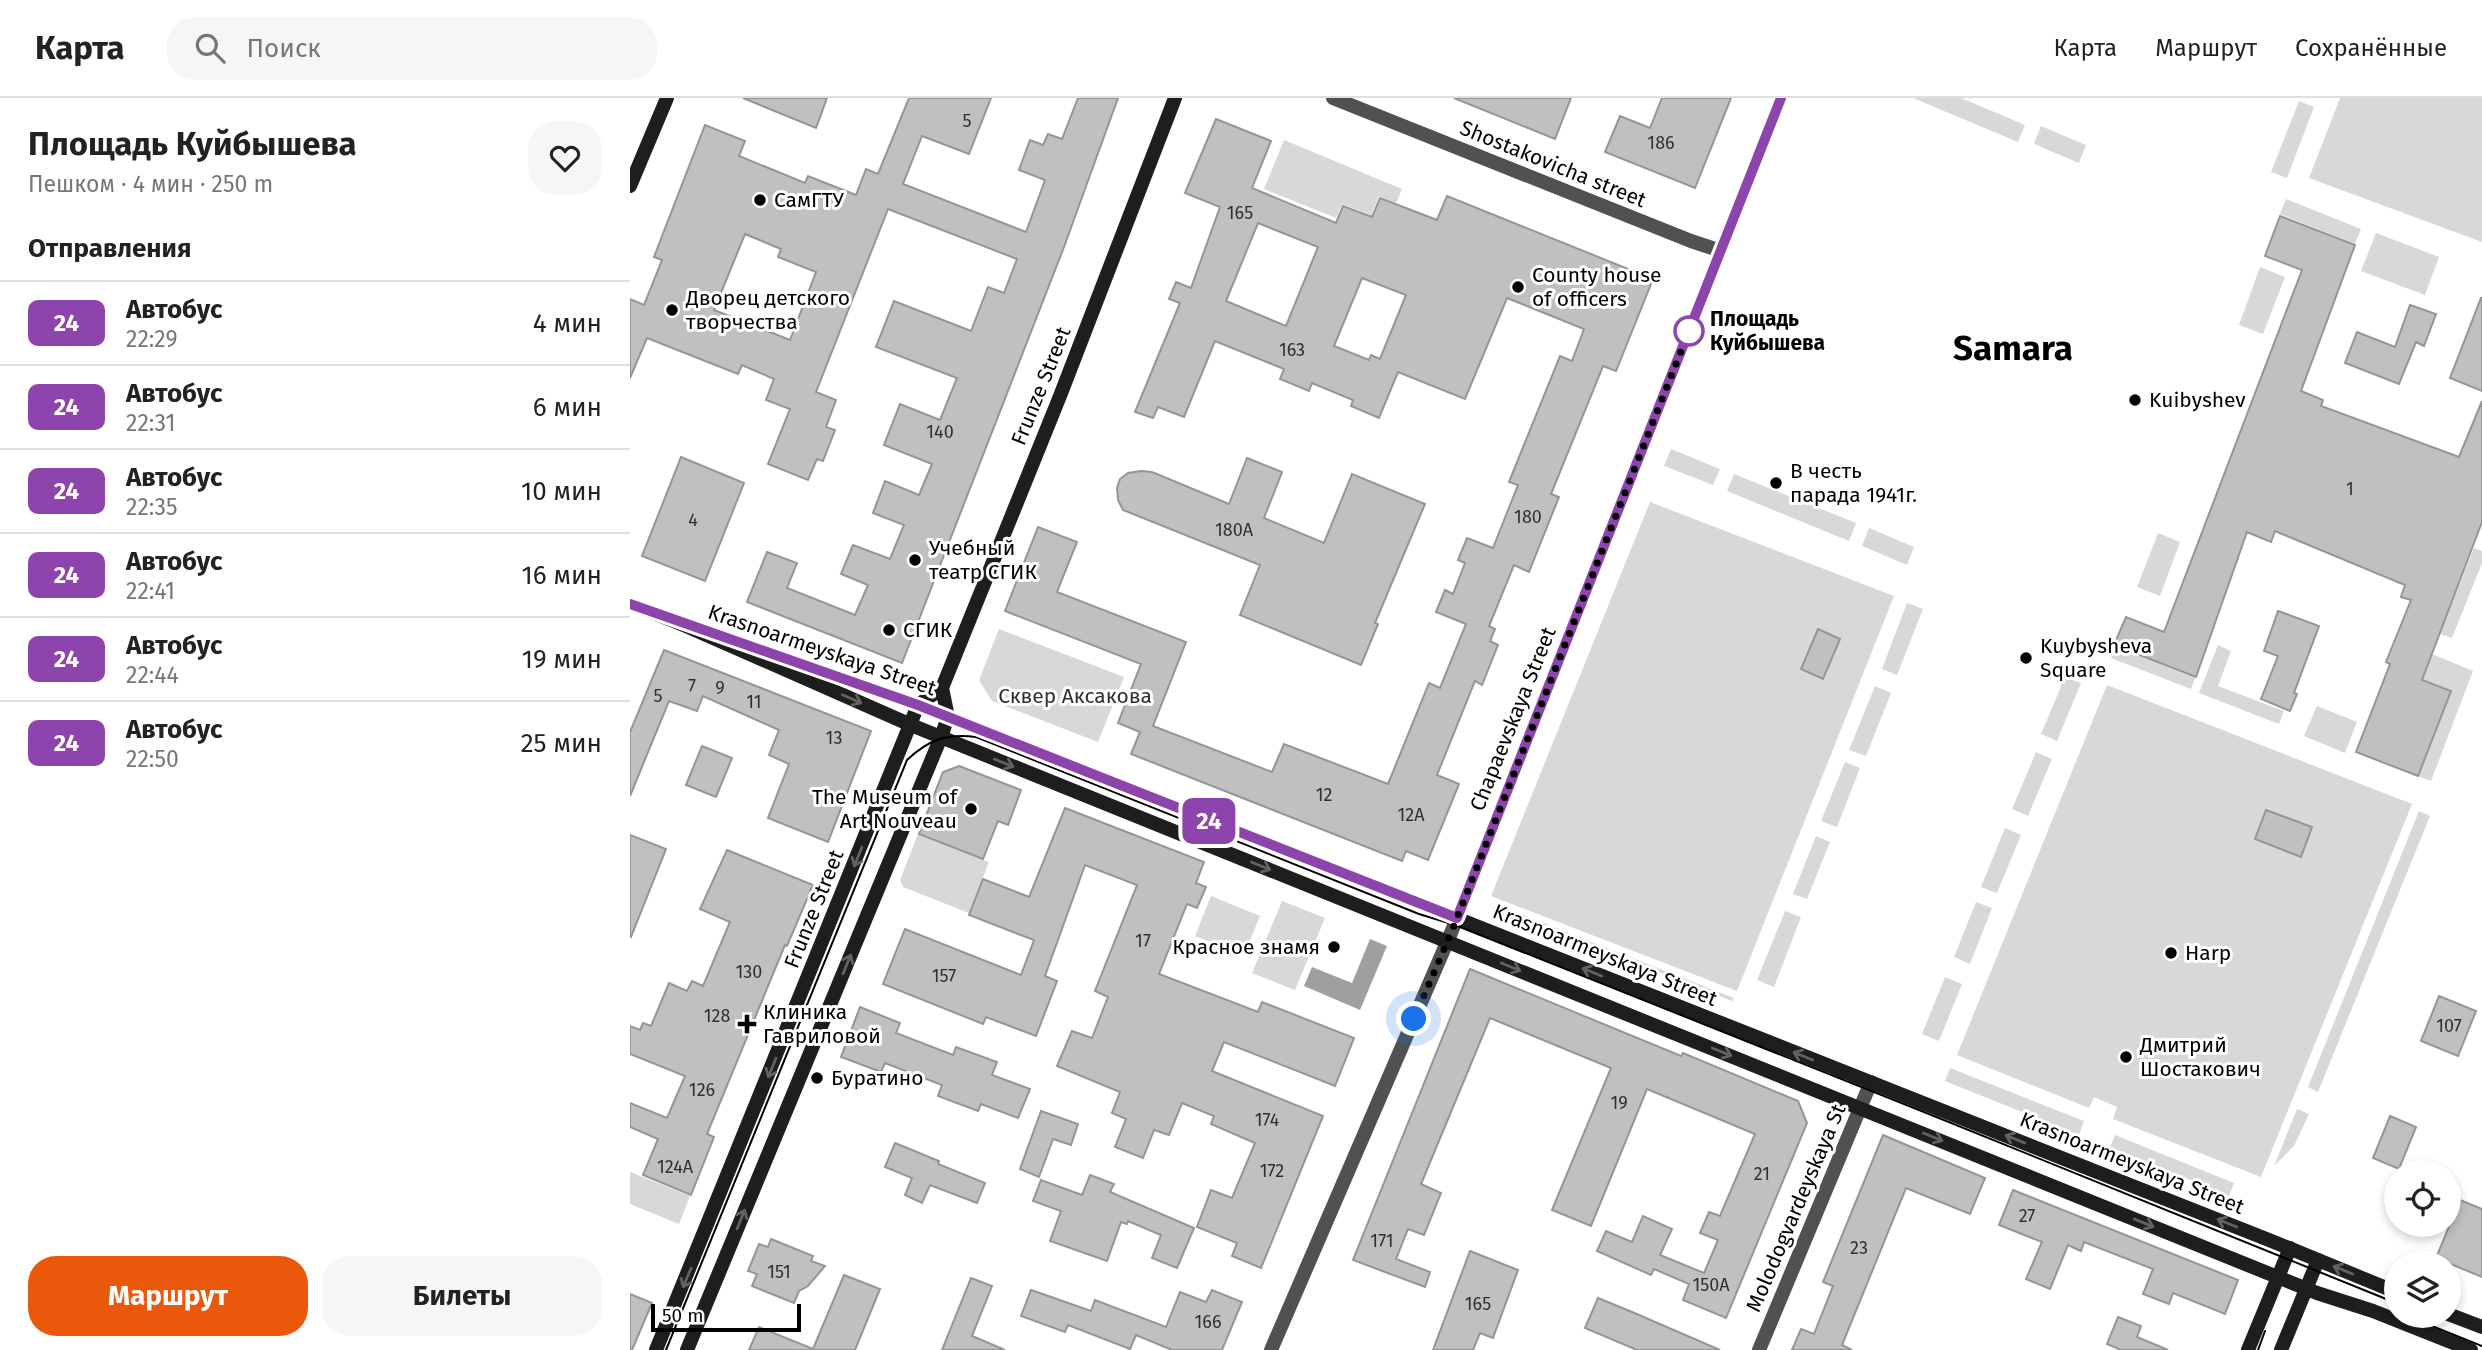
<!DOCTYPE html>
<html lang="ru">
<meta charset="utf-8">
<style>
body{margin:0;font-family:"Fira Sans",sans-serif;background:#f6f6f6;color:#222;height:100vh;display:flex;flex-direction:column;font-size:26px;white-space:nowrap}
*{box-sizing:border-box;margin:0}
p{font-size:23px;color:#767676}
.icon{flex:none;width:38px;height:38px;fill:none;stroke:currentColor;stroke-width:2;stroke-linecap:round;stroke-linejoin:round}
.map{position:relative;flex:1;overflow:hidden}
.sheet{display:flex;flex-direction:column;background:#fff;width:630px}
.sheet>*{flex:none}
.badge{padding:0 14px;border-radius:10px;font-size:24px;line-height:46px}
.controls{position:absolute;left:1754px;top:1062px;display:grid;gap:14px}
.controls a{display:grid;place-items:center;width:77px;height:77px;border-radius:50%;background:#fff;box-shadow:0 4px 10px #0003;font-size:35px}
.scale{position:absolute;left:21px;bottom:18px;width:150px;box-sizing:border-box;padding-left:7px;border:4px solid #000;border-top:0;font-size:19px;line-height:24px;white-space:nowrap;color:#000;-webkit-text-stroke:5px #fff;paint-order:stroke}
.you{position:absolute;width:35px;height:35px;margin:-18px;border:5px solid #fff;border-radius:50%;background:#1a73e8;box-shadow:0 0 0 10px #1a73e833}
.map>.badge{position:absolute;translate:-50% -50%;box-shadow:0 0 0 4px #fff}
h2{padding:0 28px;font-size:26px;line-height:63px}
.round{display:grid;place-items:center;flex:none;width:74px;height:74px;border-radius:28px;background:#f6f6f6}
.summary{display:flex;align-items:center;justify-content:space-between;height:119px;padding:0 28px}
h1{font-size:33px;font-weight:700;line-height:52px}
.button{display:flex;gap:14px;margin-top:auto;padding:14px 28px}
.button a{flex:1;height:80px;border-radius:28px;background:#ea580c;color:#fff;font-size:28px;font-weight:700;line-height:80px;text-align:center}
.button a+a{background:#f6f6f6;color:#222}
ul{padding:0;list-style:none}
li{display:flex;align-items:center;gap:21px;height:84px;padding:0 28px;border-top:2px solid #e0e0e0}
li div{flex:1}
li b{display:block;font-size:26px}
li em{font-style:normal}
li .badge{min-width:77px;font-weight:700;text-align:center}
header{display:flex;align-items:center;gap:42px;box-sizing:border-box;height:98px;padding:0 35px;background:#fff;border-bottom:2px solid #e0e0e0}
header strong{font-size:33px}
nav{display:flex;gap:38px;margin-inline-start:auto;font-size:24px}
.search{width:490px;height:63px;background:#f6f6f6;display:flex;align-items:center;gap:18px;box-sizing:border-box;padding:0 24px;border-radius:28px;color:#767676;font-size:26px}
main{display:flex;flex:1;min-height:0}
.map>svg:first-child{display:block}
.green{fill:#d8d8d8}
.water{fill:#9f9f9f}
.building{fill:#c0c0c0;stroke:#959595;stroke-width:2;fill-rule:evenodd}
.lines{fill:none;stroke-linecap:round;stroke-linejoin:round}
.street{stroke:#515151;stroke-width:14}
.secondary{stroke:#1e1e1e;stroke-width:14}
.tram{stroke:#000;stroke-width:2}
.oneway{stroke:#626262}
.line-casing{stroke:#fff;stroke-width:16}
.line{stroke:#8e44ad;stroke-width:10}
.walk{stroke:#000;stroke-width:7;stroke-dasharray:0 12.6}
.poi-dot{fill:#000;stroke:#fff;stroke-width:2.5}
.stop-dot{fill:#fff;stroke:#8e44ad;stroke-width:3.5}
.labels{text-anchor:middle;stroke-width:6;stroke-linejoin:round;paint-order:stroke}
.number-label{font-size:18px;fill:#303030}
.street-label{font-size:21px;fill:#000;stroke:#fff}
.poi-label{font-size:21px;fill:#000;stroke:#fff;text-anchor:start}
.stop-label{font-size:21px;font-weight:bold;fill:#000;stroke:#fff;text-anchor:start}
.park-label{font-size:21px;fill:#2f2f2f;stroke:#fff}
.town-label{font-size:35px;font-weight:bold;fill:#000;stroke:#fff}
</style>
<header>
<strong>Карта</strong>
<div class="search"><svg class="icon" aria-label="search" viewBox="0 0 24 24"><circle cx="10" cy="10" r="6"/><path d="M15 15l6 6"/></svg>Поиск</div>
<nav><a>Карта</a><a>Маршрут</a><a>Сохранённые</a></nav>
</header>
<main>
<section class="sheet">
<div class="summary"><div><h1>Площадь Куйбышева</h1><p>Пешком · 4 мин · 250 m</p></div><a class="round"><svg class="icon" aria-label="heart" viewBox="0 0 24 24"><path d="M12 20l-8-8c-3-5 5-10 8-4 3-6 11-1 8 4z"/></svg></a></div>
<h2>Отправления</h2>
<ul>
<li><span class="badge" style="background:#8e44ad;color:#fff">24</span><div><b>Автобус</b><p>22:29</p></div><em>4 мин</em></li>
<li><span class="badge" style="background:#8e44ad;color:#fff">24</span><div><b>Автобус</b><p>22:31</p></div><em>6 мин</em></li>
<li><span class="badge" style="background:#8e44ad;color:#fff">24</span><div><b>Автобус</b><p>22:35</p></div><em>10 мин</em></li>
<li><span class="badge" style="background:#8e44ad;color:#fff">24</span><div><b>Автобус</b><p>22:41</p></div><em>16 мин</em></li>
<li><span class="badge" style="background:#8e44ad;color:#fff">24</span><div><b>Автобус</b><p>22:44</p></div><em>19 мин</em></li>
<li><span class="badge" style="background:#8e44ad;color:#fff">24</span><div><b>Автобус</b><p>22:50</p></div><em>25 мин</em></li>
</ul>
<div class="button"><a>Маршрут</a><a>Билеты</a></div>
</section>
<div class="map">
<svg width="1852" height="1252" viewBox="0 0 1852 1252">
<rect width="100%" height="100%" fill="#fff"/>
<g class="green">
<polygon points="1283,0 1331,0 1395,27 1388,44"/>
<polygon points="1710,0 1852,0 1852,144 1679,80"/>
<polygon points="1669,3 1684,9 1657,80 1641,74"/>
<polygon points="1411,28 1456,47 1449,65 1404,46"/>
<polygon points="654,42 772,91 766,105 749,98 741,117 712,106 706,120 634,91"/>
<polygon points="1656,101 1731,131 1725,146 1650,116"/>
<polygon points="1746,135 1809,159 1795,197 1731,173"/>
<polygon points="1630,169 1655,179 1633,236 1609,227"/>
<polygon points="1041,351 1090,371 1083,387 1034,368"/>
<polygon points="1104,376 1226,425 1219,443 1097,393"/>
<polygon points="1020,404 1264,498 1107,893 861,798"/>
<polygon points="1239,430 1284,449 1277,467 1232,448"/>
<polygon points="1528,435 1550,444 1530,498 1507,489"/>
<polygon points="1844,450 1852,453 1852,465 1822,540 1810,536"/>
<polygon points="1277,505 1293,511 1267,577 1252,571"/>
<polygon points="369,531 494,579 468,644 362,603 349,582"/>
<polygon points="1588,547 1601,553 1588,588 1654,613 1649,626 1569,595"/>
<polygon points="1486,548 1565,580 1561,591 1481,560"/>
<polygon points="1802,556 1843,573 1801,683 1788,678 1821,593 1792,582"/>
<polygon points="1435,579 1451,585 1427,643 1411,636"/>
<polygon points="1477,587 1782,706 1631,1079 1483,1021 1487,1009 1464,999 1459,1010 1327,957"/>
<polygon points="1245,588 1261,595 1236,658 1219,652"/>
<polygon points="1687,608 1727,624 1715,655 1674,638"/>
<polygon points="1406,654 1422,661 1398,718 1382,711"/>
<polygon points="1215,664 1230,670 1207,729 1191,723"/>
<polygon points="1789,713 1800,718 1688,994 1678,989"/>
<polygon points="1375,730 1391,737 1367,795 1351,789"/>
<polygon points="288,736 359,764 339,815 273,789 270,782"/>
<polygon points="1186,738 1200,744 1177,801 1163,796"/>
<polygon points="581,798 630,818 614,857 565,838"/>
<polygon points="652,803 695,820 665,892 622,875"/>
<polygon points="1346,804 1362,810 1340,866 1324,859"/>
<polygon points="878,811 1104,900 1102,903 876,814"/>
<polygon points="1155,813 1171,819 1144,889 1127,882"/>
<polygon points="1315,879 1332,886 1309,943 1292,936"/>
<polygon points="1320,970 1454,1023 1449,1037 1315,983"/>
<polygon points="1667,1011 1679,1016 1664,1048 1644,1068"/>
<polygon points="1485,1037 1604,1085 1599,1098 1480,1049"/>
<polygon points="0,1074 60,1098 49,1126 0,1106"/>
</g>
<polygon class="water" points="740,841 757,848 730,912 674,888 682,869 722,885"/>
<g class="building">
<polygon points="113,0 197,0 186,30"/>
<path d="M279 0H361L339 56 292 38 273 86 396 134 415 82 389 72 400 42 413 47 418 36 432 41 448 0H488L434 149 272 565 117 504 137 454 167 465 157 490 225 517 238 487 211 476 223 447 260 461 274 427 243 415 255 383 289 397 302 366 254 347 270 306 310 322 327 280 246 249 264 203 341 233 358 189 374 195 387 161 258 111 186 294 206 302 196 329 205 332 193 363 187 361 178 382 138 366 160 311 136 302 144 281 112 267 108 276 17 240 0 280V201L14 207 32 162 24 159 75 27 115 43 109 58 175 85 178 78 226 97 236 71 248 76ZM115 136 151 151 148 159 186 174 160 242 84 212Z"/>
<polygon points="824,0 941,0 925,41"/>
<polygon points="1032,0 1101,0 1065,90 975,54 990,18 1020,30"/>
<path d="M586 21 641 43 622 90 706 125 713 108 742 119 750 100 807 122 817 98 1023 181 986 273 973 268 921 396 929 399 899 474 884 467 859 528 865 531 860 543 868 547 852 587 845 583 807 677 829 686 798 762 776 753 772 763 501 656 510 634 488 625 511 566 375 513 408 429 447 444 427 494 556 544 523 628 642 674 654 646 758 686 799 585 810 590 836 526 806 514 815 492 823 496 835 465 828 462 837 440 863 450 888 387 879 384 930 258 942 263 954 231 877 200 835 301 768 274 749 320 721 308 723 302 682 285 679 293 650 281 654 271 585 243 554 319 528 309 523 320 505 314 550 205 539 201 546 184 561 190 590 109 555 95ZM628 125 688 149 656 228 596 203ZM732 180 776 197 750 261 741 257 739 262 704 248Z"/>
<polygon points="1650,118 1725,147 1671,293 1693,302 1691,308 1829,359 1852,303 1852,424 1792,582 1821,593 1788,678 1726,654 1760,566 1756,564 1781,502 1771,499 1775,487 1645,433 1641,444 1617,434 1566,579 1484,547 1496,519 1534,534 1672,172 1635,158"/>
<polygon points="1851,200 1852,200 1852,293 1820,280"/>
<polygon points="1780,207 1806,216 1794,248 1786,244 1769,286 1715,265 1727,234 1765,249"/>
<polygon points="51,359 114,385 75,483 12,458"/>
<polygon points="617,360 652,374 634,420 694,445 722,376 795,406 745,525 748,526 731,567 610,517 630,467 493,412 488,402 487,390 490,381 498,375 511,373 522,374 599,406"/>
<polygon points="1648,513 1689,528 1664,595 1667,596 1660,613 1631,601 1648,558 1634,553"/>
<polygon points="1188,531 1210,541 1193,581 1171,571"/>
<polygon points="34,552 241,633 198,744 138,720 159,666 139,657 149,632 73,598 67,613 39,603 0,698 0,634"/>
<polygon points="72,648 102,660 86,699 56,687"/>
<polygon points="329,668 391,692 378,727 368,723 353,761 289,736 313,674"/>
<polygon points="435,710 574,764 566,785 576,789 567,810 557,806 529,876 628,914 632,904 724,940 705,988 594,944 582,973 693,1018 631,1170 602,1158 607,1145 567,1129 581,1092 602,1100 625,1045 581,1026 584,1018 552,1005 539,1037 524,1032 513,1060 485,1049 496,1021 482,1015 490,994 427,968 442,933 462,940 478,899 465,893 507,787 455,767 415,878 427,883 406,938 356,919 353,926 253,886 275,831 391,877 404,842 339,817 353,781 399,799"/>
<polygon points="1636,712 1682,729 1671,759 1625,741"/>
<polygon points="0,737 36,751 1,839 0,838"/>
<polygon points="97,752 183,787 157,848 155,847 77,1036 84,1039 61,1097 13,1077 28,1041 0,1029 0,1005 37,1020 55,978 0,956 0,928 10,932 13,925 21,928 39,885 57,893 62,883 73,888 100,824 70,811"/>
<polygon points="840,871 1051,958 1053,955 1168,1003 1177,1025 1096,1220 1053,1202 1059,1186 1024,1171 1021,1177 967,1153 976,1133 1002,1144 1013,1118 1042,1131 1030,1157 1074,1175 1088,1142 1070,1135 1079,1114 1090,1118 1125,1036 1017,991 961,1128 922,1112 981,970 860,920 791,1086 811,1095 794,1137 778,1131 766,1161 800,1174 795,1189 723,1162"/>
<polygon points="1809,898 1846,913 1828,958 1791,943"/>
<polygon points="230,909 270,925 266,935 323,957 326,949 367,964 362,977 400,991 388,1020 351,1006 348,1013 308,998 312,987 255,965 251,974 211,959"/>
<polygon points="411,1013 448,1026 441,1047 423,1041 409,1079 390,1071"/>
<polygon points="1760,1018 1786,1029 1769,1071 1743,1060"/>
<polygon points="1253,1037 1355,1080 1340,1116 1276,1090 1212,1247 1222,1252 1162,1252 1171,1231 1184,1236 1203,1188 1193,1184"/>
<polygon points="265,1045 309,1063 308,1066 355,1085 347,1105 300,1087 292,1105 275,1097 282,1080 255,1069"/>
<polygon points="460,1077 484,1086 480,1094 564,1130 547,1170 522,1160 531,1137 498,1123 497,1126 491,1124 477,1163 420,1143 431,1113 403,1103 411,1082 452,1097"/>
<polygon points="1383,1092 1608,1182 1595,1216 1543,1195 1539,1206 1513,1196 1523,1171 1454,1144 1451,1153 1438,1147 1420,1191 1396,1181 1412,1144 1369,1127"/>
<polygon points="1830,1102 1852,1111 1852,1179 1806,1160"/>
<polygon points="141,1141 183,1158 181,1163 195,1168 178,1188 169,1193 164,1205 122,1188 127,1176 118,1173 129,1146 138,1149"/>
<polygon points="840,1153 888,1172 863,1240 850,1235 843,1252 803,1252"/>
<polygon points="214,1177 250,1191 225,1252 119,1252 129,1229 183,1251"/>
<polygon points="341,1180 362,1188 342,1238 375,1252 312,1252"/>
<polygon points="401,1192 461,1213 465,1202 536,1229 550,1194 576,1204 582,1192 612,1204 592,1252 542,1252 506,1237 500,1251 438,1227 435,1234 391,1218"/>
<polygon points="0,1196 22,1205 2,1252 0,1252"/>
<polygon points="968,1200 1002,1214 1090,1252 1007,1252 955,1230"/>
<polygon points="1488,1219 1511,1228 1507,1239 1538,1252 1491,1252 1477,1246"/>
</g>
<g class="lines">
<g class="street">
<polyline points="703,0 1061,143 1091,153"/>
<polyline points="641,1252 821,835 1151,0"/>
<polyline points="1129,1252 1241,984"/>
</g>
<g class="secondary">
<polyline points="0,88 37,0"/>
<polyline points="0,506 54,527"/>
<polyline points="47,524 281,627 1687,1195 1743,1213 1841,1252"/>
<polyline points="143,557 288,607 1644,1144 1766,1194"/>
<polyline points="1818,1216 1852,1229"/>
<polyline points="26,1252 288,607 312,590 430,298 545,0"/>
<polyline points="57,1252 311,639 318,619 312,590"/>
<polyline points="1618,1252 1660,1150"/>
<polyline points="1651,1252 1688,1162"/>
</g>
<g class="tram">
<polyline points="1777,1218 1852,1248"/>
<path d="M36 1252 277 662C298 642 317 635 346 639L789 816 825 827 1289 1012 1766 1205"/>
<polyline points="1628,1252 1635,1233"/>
</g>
</g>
<defs><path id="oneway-shaft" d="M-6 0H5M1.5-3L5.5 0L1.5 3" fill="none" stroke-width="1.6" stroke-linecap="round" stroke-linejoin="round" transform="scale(1.75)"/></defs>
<g class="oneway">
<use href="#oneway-shaft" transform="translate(222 601) rotate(24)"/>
<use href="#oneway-shaft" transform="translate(374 665) rotate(22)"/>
<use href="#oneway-shaft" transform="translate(228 759) rotate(112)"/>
<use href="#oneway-shaft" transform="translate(631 768) rotate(22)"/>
<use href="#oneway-shaft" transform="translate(217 866) rotate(-68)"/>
<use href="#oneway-shaft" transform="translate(881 869) rotate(22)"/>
<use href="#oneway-shaft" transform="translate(962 874) rotate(-158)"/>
<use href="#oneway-shaft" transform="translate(1092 954) rotate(22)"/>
<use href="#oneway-shaft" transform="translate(1173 958) rotate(-158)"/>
<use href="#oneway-shaft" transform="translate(142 970) rotate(112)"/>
<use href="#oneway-shaft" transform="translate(1303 1039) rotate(22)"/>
<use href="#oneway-shaft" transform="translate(1385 1041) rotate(-158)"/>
<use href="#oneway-shaft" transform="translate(111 1121) rotate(-68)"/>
<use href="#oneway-shaft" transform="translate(1514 1125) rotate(22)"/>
<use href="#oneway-shaft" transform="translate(1597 1125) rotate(-158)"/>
<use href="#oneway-shaft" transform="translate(1713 1172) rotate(-158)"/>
<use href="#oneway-shaft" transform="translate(57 1180) rotate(113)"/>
</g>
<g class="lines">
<defs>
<polyline id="line" points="0,506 288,607 827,820 1151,0"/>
</defs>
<use href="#line" class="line-casing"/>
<use href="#line" class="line"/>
<polyline class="walk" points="784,921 821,835 1059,233"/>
</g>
<g class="poi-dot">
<circle cx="130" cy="102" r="7"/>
<circle cx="888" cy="189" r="7"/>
<circle cx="42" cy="212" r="7"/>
<circle cx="1505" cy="302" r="7"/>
<circle cx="1146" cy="385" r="7"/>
<circle cx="285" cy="462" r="7"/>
<circle cx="259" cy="532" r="7"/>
<circle cx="1396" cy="560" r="7"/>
<circle cx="341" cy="711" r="7"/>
<circle cx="704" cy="849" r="7"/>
<circle cx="1541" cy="855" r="7"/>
<path d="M113.5 915.5h7v7h7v7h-7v7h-7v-7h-7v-7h7z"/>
<circle cx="1496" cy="959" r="7"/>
<circle cx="187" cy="980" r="7"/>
</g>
<circle class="stop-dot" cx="1059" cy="233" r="14"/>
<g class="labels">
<g class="number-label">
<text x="337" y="29">5</text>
<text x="1031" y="51">186</text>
<text x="610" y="121">165</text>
<text x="662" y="258">163</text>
<text x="310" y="340">140</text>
<text x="1720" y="397">1</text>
<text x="898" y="425">180</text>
<text x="63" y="428">4</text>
<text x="604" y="438">180А</text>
<text x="62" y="594">7</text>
<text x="90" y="596">9</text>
<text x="28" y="604">5</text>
<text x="124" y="610">11</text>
<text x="204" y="646">13</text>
<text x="694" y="703">12</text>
<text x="781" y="723">12А</text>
<text x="513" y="849">17</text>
<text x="119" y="880">130</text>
<text x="314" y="884">157</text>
<text x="87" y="924">128</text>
<text x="1819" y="934">107</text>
<text x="72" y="998">126</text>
<text x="989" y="1011">19</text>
<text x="637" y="1028">174</text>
<text x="45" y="1075">124А</text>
<text x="642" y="1079">172</text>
<text x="1132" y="1082">21</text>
<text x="1397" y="1124">27</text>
<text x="752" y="1149">171</text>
<text x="1229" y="1156">23</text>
<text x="149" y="1180">151</text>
<text x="1081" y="1193">150А</text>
<text x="848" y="1212">165</text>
<text x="578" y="1230">166</text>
</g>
<g class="street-label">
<text transform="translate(923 66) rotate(22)" y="7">Shostakovicha street</text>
<text transform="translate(411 288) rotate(-68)" y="7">Frunze Street</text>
<text transform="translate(192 552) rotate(19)" y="7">Krasnoarmeyskaya Street</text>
<text transform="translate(883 621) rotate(-68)" y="7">Chapaevskaya Street</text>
<text transform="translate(184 811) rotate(-68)" y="7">Frunze Street</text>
<text transform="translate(975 857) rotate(22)" y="7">Krasnoarmeyskaya Street</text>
<text transform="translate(1502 1065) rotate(22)" y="7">Krasnoarmeyskaya Street</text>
<text transform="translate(1166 1110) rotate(-67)" y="7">Molodogvardeyskaya St</text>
</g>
<g class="poi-label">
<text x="144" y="109">СамГТУ</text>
<text x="902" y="184">County house<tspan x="902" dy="24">of officers</tspan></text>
<text x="56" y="207">Дворец детского<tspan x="56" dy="24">творчества</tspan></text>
<text x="1519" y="309">Kuibyshev</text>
<text x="1160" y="380">В честь<tspan x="1160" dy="24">парада 1941г.</tspan></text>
<text x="299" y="457">Учебный<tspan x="299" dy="24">театр СГИК</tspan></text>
<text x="273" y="539">СГИК</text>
<text x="1410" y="555">Kuybysheva<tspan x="1410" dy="24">Square</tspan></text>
<text x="327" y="706" text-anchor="end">The Museum of<tspan x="327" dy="24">Art Nouveau</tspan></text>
<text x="690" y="856" text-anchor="end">Красное знамя</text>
<text x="1555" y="862">Harp</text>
<text x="133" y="921">Клиника<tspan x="133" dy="24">Гавриловой</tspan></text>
<text x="1510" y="954">Дмитрий<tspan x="1510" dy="24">Шостакович</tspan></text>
<text x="201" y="987">Буратино</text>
</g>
<g class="stop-label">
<text x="1080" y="228">Площадь<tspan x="1080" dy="24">Куйбышева</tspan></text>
</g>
<g class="park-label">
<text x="445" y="605">Сквер Аксакова</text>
</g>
<g class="town-label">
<text x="1383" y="262">Samara</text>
</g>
</g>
</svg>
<div class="controls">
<a><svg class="icon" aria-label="locate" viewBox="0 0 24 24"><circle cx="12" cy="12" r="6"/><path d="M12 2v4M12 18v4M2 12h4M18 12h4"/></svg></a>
<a><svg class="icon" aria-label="layers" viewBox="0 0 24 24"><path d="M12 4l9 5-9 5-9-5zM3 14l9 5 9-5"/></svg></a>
</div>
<div class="scale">50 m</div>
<div class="you" style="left:784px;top:921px"></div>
<b class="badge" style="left:579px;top:723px;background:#8e44ad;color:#fff">24</b>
</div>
</main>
